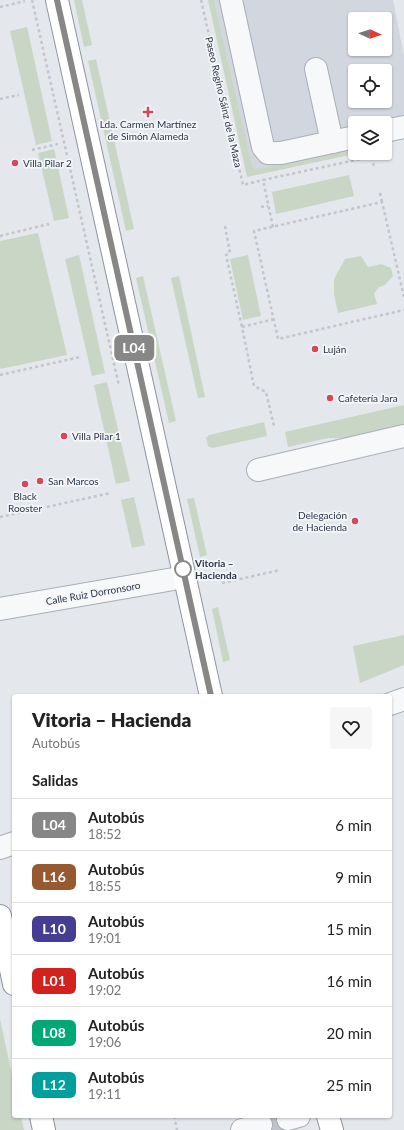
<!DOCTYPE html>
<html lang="es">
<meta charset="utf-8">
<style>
body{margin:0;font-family:Lato,sans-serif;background:#f6f6f6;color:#222;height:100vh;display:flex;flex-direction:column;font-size:15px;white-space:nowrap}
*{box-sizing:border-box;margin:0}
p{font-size:13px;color:#767676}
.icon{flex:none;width:22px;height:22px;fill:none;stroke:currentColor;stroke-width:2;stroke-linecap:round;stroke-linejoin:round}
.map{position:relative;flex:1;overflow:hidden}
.sheet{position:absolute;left:12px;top:694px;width:380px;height:424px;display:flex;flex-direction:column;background:#fff;border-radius:4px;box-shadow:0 1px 3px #0004}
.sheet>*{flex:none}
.badge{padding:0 8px;border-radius:6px;font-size:14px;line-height:26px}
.needle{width:26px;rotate:93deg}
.controls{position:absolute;left:348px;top:12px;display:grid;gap:8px}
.controls a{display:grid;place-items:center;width:44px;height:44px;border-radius:4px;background:#fff;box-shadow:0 1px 3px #0004;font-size:20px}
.map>.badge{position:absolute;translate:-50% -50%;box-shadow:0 0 0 2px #fff}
h2{padding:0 20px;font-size:15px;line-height:36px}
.round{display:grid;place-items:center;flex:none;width:42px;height:42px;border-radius:4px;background:#f6f6f6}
.head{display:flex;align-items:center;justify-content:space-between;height:68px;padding:0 20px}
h1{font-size:19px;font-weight:800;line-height:30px}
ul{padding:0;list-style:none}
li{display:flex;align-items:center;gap:12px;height:52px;padding:0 20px;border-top:1px solid #e0e0e0}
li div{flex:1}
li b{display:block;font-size:15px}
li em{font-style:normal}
li .badge{min-width:44px;font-weight:700;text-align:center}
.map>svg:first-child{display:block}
.built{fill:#d2d6de;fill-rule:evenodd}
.green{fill:#c9d6c5}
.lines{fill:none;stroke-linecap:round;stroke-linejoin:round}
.minor-tunnel{stroke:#bfc3cb;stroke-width:22;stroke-dasharray:22 11;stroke-linecap:butt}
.minor-casing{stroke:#a9aeb7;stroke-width:24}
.highway-casing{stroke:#8b94a3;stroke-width:24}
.path{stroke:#c2c5cb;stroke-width:2.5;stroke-dasharray:3 3;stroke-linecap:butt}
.minor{stroke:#f7f8fa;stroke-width:22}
.highway{stroke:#fff;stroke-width:22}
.line-casing{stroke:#fff;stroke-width:9}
.line{stroke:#878787;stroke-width:6}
.poi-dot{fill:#d1495b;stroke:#f4f6f9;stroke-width:1.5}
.stop-dot{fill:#fff;stroke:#878787;stroke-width:2}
.labels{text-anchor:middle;stroke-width:3.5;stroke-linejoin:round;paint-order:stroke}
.street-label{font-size:10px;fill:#2b3445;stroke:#f4f6f9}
.poi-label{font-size:10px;fill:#2b3445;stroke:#f4f6f9;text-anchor:start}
.stop-label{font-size:10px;font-weight:bold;fill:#2b3445;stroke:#f4f6f9;text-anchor:start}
</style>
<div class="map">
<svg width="404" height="1130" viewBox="0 0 404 1130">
<rect width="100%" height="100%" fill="#e4e7ec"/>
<path class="built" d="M214 0H393L404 56V138L385 142V123H355V148L253 171ZM355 19H385V49H355ZM355 71H385V101H355Z"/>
<g class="green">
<polygon points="74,0 82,0 92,45 84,47"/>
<polygon points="208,0 214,0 253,170 355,148 355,153 359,153 247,177"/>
<polygon points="27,27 52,141 36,145 10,31"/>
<polygon points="96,59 134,229 126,231 88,61"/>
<polygon points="54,149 69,218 54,221 38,153"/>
<polygon points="349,175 354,196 276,214 272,192"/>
<polygon points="38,233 67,355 0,369 0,241"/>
<polygon points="79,255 105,373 92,376 65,259"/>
<polygon points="248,255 261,316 243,320 230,259"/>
<polygon points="361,256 368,267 381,264 391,268 393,276 385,285 379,287 374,294 377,304 338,313 334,294 334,279 345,259"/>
<polygon points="143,276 176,421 169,423 136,278"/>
<polygon points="179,276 205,397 198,398 171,278"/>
<polygon points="107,382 130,481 116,484 94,385"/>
<polygon points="404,405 404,430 352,442 340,438 328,438 288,447 285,432"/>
<polygon points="264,422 267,436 212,448 208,446 206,438 209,435"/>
<polygon points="134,497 145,545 132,548 121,500"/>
<polygon points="194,498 207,555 200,557 187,499"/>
<polygon points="218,607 230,660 223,662 212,609"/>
<polygon points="404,635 404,665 360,683 353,646"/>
<polygon points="0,1019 14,1084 14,1116 21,1116 24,1130 0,1130"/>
</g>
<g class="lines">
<polyline class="minor-tunnel" points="261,1125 288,1119"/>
<defs>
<g id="minor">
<polyline points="231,0 263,147 268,153 281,153 355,137"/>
<polyline points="316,69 332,142"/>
<polyline points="385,131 404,127"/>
<polyline points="258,470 404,436"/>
<polyline points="0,609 185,577"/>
<polyline points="390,704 404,699"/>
<polyline points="0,848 14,843"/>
<polyline points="288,1119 299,1116"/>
<polyline points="242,1130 261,1125"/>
</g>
<g id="highway">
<polyline points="57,0 211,696"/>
<polyline points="0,916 14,984"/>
<polyline points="41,1116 44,1130"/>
<polyline points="328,1116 332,1130"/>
</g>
</defs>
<use href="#minor" class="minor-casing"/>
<use href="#highway" class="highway-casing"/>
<g class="path">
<polyline points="32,0 119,386"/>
<polyline points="201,0 243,185 263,180"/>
<polyline points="0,7 25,1"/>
<polyline points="0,99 19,95"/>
<polyline points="32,150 58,144"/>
<polyline points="372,157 374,167"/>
<polyline points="380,193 382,202"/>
<polyline points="261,207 268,206"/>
<polyline points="225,226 230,253 226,255 242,327"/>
<polyline points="273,227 263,180 388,153"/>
<polyline points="0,236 49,224"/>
<polyline points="404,297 382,202 254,231 278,339 404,310"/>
<polyline points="274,319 242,327 254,386 266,392 274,426"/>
<polyline points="0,375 80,357"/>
<polyline points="0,517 111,493"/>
<polyline points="222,583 280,570"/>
<polyline points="174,1116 177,1130"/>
</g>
<use href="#minor" class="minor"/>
<use href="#highway" class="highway"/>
</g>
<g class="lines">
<defs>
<polyline id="line" points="57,0 211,696"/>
</defs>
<use href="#line" class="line-casing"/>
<use href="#line" class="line"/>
</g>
<g class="poi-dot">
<path d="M146 106h4v4h4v4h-4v4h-4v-4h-4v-4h4z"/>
<circle cx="15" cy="163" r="4"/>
<circle cx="315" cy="349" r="4"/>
<circle cx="330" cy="398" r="4"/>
<circle cx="64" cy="436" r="4"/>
<circle cx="40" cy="481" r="4"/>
<circle cx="25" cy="484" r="4"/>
<circle cx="355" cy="521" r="4"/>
</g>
<circle class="stop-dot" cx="183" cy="569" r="8"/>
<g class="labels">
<g class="street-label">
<text transform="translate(224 102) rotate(77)" y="4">Paseo Regino Sáinz de la Maza</text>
<text transform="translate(93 593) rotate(-10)" y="4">Calle Ruiz Dorronsoro</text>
</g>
<g class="poi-label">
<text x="148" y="128" text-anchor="middle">Lda. Carmen Martínez<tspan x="148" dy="12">de Simón Alameda</tspan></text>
<text x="23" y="167">Villa Pilar 2</text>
<text x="323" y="353">Luján</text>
<text x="338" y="402">Cafetería Jara</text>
<text x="72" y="440">Villa Pilar 1</text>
<text x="48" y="485">San Marcos</text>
<text x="25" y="500" text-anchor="middle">Black<tspan x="25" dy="12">Rooster</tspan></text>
<text x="347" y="519" text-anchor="end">Delegación<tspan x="347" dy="12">de Hacienda</tspan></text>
</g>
<g class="stop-label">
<text x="195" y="567">Vitoria –<tspan x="195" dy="12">Hacienda</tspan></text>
</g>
</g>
</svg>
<div class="controls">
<a><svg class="needle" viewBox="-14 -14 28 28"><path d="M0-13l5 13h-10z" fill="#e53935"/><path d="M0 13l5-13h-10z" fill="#767676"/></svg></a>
<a><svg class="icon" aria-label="locate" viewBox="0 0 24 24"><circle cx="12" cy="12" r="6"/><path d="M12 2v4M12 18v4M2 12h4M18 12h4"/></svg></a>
<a><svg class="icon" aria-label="layers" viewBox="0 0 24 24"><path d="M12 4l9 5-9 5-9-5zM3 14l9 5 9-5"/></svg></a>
</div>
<b class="badge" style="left:134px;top:348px;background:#878787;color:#fff">L04</b>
<section class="sheet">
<div class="head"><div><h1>Vitoria – Hacienda</h1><p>Autobús</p></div><a class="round"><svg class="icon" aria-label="heart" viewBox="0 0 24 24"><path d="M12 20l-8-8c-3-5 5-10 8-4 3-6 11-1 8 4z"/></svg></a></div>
<h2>Salidas</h2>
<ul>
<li><span class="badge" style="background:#878787;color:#fff">L04</span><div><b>Autobús</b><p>18:52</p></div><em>6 min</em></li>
<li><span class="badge" style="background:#975a30;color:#fff">L16</span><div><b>Autobús</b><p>18:55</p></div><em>9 min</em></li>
<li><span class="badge" style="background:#443d91;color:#fff">L10</span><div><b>Autobús</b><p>19:01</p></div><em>15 min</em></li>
<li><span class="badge" style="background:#d1221d;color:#fff">L01</span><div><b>Autobús</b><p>19:02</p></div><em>16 min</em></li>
<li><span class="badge" style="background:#00a876;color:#fff">L08</span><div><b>Autobús</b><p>19:06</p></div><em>20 min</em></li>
<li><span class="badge" style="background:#009e9d;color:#fff">L12</span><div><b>Autobús</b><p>19:11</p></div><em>25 min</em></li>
</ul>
</section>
</div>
